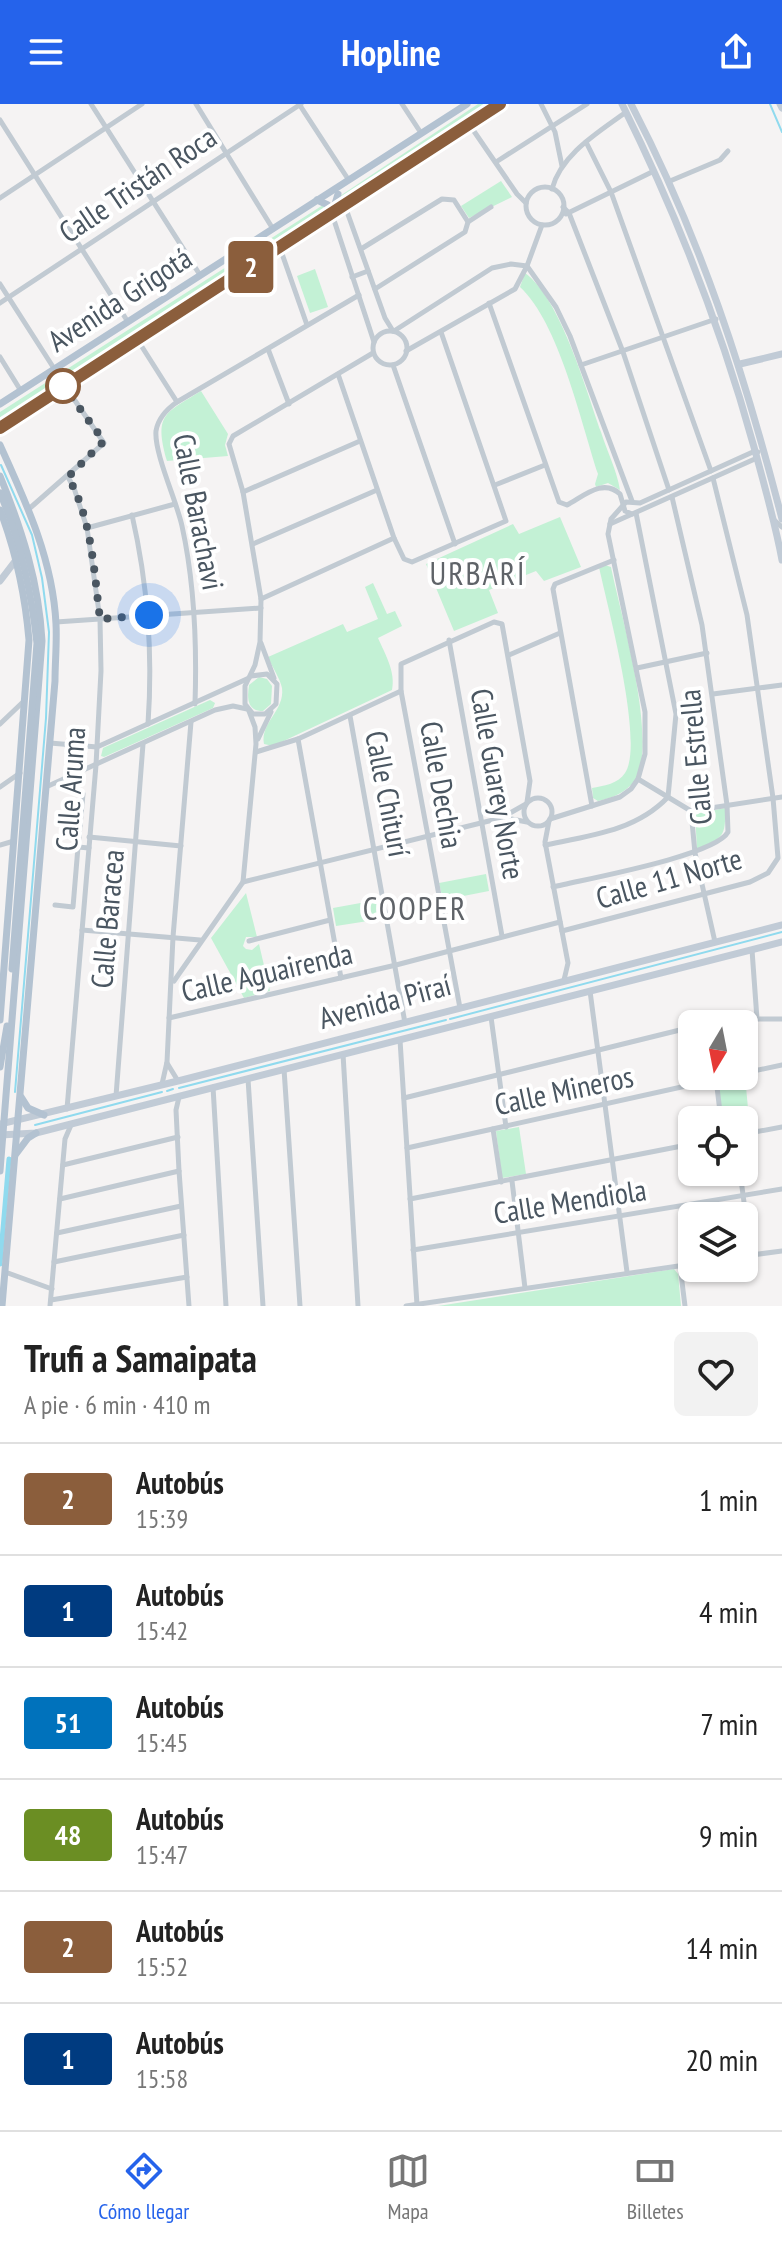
<!DOCTYPE html>
<html lang="es">
<meta charset="utf-8">
<style>
body{margin:0;font-family:"PT Sans Narrow",sans-serif;background:#f2f2f2;color:#222;height:100vh;display:flex;flex-direction:column;font-size:30px;white-space:nowrap}
*{box-sizing:border-box;margin:0}
p{font-size:26px;color:#767676}
.icon{flex:none;width:44px;height:44px;fill:none;stroke:currentColor;stroke-width:2;stroke-linecap:round;stroke-linejoin:round}
.map{position:relative;height:1202px;overflow:hidden}
.sheet{display:flex;flex-direction:column;background:#fff;flex:1}
.sheet>*{flex:none}
.badge{padding:0 16px;border-radius:6px;font-size:28px;line-height:52px}
.needle{width:52px;rotate:190deg}
.controls{position:absolute;left:678px;top:906px;display:grid;gap:16px}
.controls a{display:grid;place-items:center;width:80px;height:80px;border-radius:12px;background:#fff;box-shadow:0 2px 6px #0004;font-size:40px}
.you{position:absolute;width:40px;height:40px;margin:-20px;border:6px solid #fff;border-radius:50%;background:#1a73e8;box-shadow:0 0 0 12px #1a73e833}
.map>.badge{position:absolute;translate:-50% -50%;box-shadow:0 0 0 4px #fff}
.round{display:grid;place-items:center;flex:none;width:84px;height:84px;border-radius:12px;background:#f2f2f2}
.headline{display:flex;align-items:center;justify-content:space-between;height:136px;padding:0 24px}
h1{font-size:38px;font-weight:700;line-height:60px}
ul{padding:0;list-style:none}
li{display:flex;align-items:center;gap:24px;height:112px;padding:0 24px;border-top:2px solid #e0e0e0}
li div{flex:1}
li b{display:block;font-size:30px}
li em{font-style:normal}
li .badge{min-width:88px;font-weight:700;text-align:center}
header{display:flex;justify-content:space-between;align-items:center;height:104px;padding:0 24px;background:#2563eb;color:#fff;font-size:36px;font-weight:700}
.tab-bar{display:flex;justify-content:space-around;align-items:center;height:112px;border-top:2px solid #e0e0e0;background:#fff;font-size:22px;color:#767676}
.tab-bar a{display:grid;justify-items:center;gap:4px}
.tab-bar .active{color:#2563eb}
.map>svg:first-child{display:block}
.green{fill:#c3f1d5}
.lines{fill:none;stroke-linecap:round;stroke-linejoin:round}
.stream{stroke:#90daee;stroke-width:2}
.canal{stroke:#90daee;stroke-width:5}
.street{stroke:#c1cad2;stroke-width:5}
.secondary{stroke:#c1cbd6;stroke-width:7}
.primary{stroke:#b3c2d1;stroke-width:7}
.line-casing{stroke:#fff;stroke-width:18}
.line{stroke:#8b5e3c;stroke-width:12}
.walk{stroke:#4a5661;stroke-width:8;stroke-dasharray:0 14.4}
.stop-dot{fill:#fff;stroke:#8b5e3c;stroke-width:4}
.labels{text-anchor:middle;stroke-width:8;stroke-linejoin:round;paint-order:stroke}
.street-label{font-size:30px;fill:#4a5661;stroke:#fff}
.neighbourhood-label{font-size:32px;letter-spacing:2px;fill:#5f6368;stroke:#fff}
</style>
<header><svg class="icon" aria-label="menu" viewBox="0 0 24 24"><path d="M4 6h16M4 12h16M4 18h16"/></svg>Hopline<svg class="icon" aria-label="share" viewBox="0 0 24 24"><path d="M12 15V3M7 8l5-5 5 5M5 13v7h14v-7"/></svg></header>
<div class="map">
<svg width="782" height="1202" viewBox="0 0 782 1202">
<rect width="100%" height="100%" fill="#f5f3f3"/>
<g class="green">
<polygon points="478,0 493,0 345,95 340,92"/>
<polygon points="501,77 512,93 469,114 461,102"/>
<polygon points="323,101 325,108 0,317 0,308"/>
<polygon points="315,165 328,203 310,209 297,172"/>
<path d="M525 169C561 195 586 286 601 328 607 347 617 367 620 386L608 379 596 383 595 380 598 370C581 318 559 219 520 183Z"/>
<path d="M201 287 228 330 225 341 228 352 167 357C154 310 164 310 201 287Z"/>
<polygon points="560,413 581,463 544,477 536,467 489,486 498,509 454,527 426,460 513,420 519,430"/>
<path d="M605 461 611 463C620 508 659 638 635 676 626 689 612 694 598 697L593 694 592 684C603 682 618 680 625 669 645 639 607 501 599 463Z"/>
<path d="M373 479 387 510 395 507 402 522 378 534C385 550 396 568 392 586L273 642 264 640C260 618 285 607 282 584 280 574 272 563 268 553L343 520 347 528 378 515 365 483Z"/>
<path d="M259 573 267 575 272 582 271 600 263 607C247 607 247 594 249 581Z"/>
<polygon points="210,596 215,599 213,604 104,653 101,652 103,644"/>
<path d="M725 704C726 733 723 734 697 745L695 710Z"/>
<polygon points="486,770 489,787 443,796 439,779"/>
<polygon points="246,789 257,833 246,833 243,842 246,845 252,846 259,840 270,887 244,894 211,834"/>
<polygon points="377,796 381,815 336,822 333,804"/>
<polygon points="745,972 750,1026 744,1027 744,1016 723,1016 718,978"/>
<polygon points="519,1023 526,1070 502,1074 496,1027"/>
<polygon points="674,1165 678,1170 681,1202 438,1202"/>
</g>
<g class="lines">
<g class="stream">
<polyline points="770,0 782,28"/>
<polyline points="1,361 32,431 42,474 49,528 46,614 15,988"/>
<polyline points="450,915 782,828"/>
<polyline points="179,984 446,916"/>
<polyline points="167,987 173,985"/>
<polyline points="35,1021 162,988"/>
</g>
<polyline class="canal" points="0,1160 9,1055"/>
<g class="street">
<polyline points="91,0 200,171"/>
<polyline points="196,0 273,125"/>
<polyline points="299,0 348,75"/>
<polyline points="402,0 421,29"/>
<polyline points="541,0 555,28 562,62"/>
<polyline points="0,16 128,218"/>
<polyline points="469,20 517,90 526,99"/>
<polyline points="586,38 611,88 711,367"/>
<polyline points="496,58 587,0"/>
<polyline points="670,77 720,56 728,47"/>
<circle cx="545" cy="102" r="19"/>
<path d="M552 85C561 50 599 28 626 8"/>
<polyline points="0,94 142,0"/>
<polyline points="345,102 385,214 393,227"/>
<polyline points="563,103 569,109 623,248 669,386"/>
<polyline points="332,110 374,238"/>
<polyline points="566,110 654,67"/>
<polyline points="468,118 491,103"/>
<polyline points="280,144 307,221"/>
<polyline points="361,145 442,95 454,96 468,118 465,128 375,185"/>
<polyline points="527,162 556,203 570,232 632,397"/>
<polyline points="352,173 368,167"/>
<polyline points="0,180 55,266"/>
<polyline points="0,199 301,0"/>
<path d="M489 199 559 398 567 401C584 392 603 374 620 390L625 407 632 410"/>
<polyline points="394,227 492,164 511,160 527,162"/>
<circle cx="390" cy="244" r="17"/>
<polyline points="137,235 177,298"/>
<polyline points="268,245 289,300"/>
<polyline points="406,247 515,185 527,162 542,121"/>
<polyline points="0,253 21,287"/>
<polyline points="393,261 455,440"/>
<polyline points="581,261 716,215"/>
<polyline points="338,270 394,434 404,455 412,458 506,417 441,228"/>
<polyline points="495,381 545,361"/>
<polyline points="243,388 360,337"/>
<polyline points="30,404 104,339 65,282"/>
<path d="M132 411C148 481 153 549 148 620"/>
<polyline points="774,416 782,423"/>
<polyline points="610,420 757,354"/>
<polyline points="87,424 175,400"/>
<polyline points="253,440 377,386"/>
<polyline points="261,495 394,434"/>
<polyline points="56,518 261,504"/>
<polyline points="449,536 502,832"/>
<polyline points="261,539 274,574"/>
<polyline points="509,551 560,529"/>
<polyline points="637,564 707,549"/>
<polyline points="251,572 267,570 277,580 276,600 265,610 253,610 245,600 245,582 255,561 260,538 261,495 243,388 229,340 233,332 373,249"/>
<polyline points="713,590 782,581"/>
<path d="M195 600C197 540 195 481 182 422 177 398 154 349 156 327 158 314 167 305 177 298L359 191"/>
<polyline points="350,612 405,919"/>
<polyline points="0,620 23,598"/>
<polyline points="258,635 271,608"/>
<polyline points="298,635 341,874"/>
<polyline points="50,639 97,643 249,574"/>
<polyline points="256,648 298,635 401,587"/>
<polyline points="638,675 691,707 782,693"/>
<polyline points="0,683 20,669"/>
<polyline points="46,683 215,606 233,602 247,605"/>
<polyline points="83,690 78,743 89,744"/>
<circle cx="538" cy="708" r="14"/>
<polyline points="592,702 553,485 555,480 614,456"/>
<polyline points="691,707 695,749 715,838"/>
<polyline points="506,714 527,718"/>
<polyline points="550,715 620,693 631,685 638,675 645,650 645,608 608,430 611,415 626,398 640,399 755,347 758,348"/>
<polyline points="549,717 545,738 568,859 564,876"/>
<polyline points="89,733 181,742"/>
<polyline points="0,741 14,737"/>
<path d="M545 741C589 732 636 727 668 693L676 610 636 409"/>
<polyline points="243,778 501,714 526,700"/>
<path d="M553 783C585 775 715 752 728 728L727 701 702 521 672 393"/>
<polyline points="55,801 73,803 78,743"/>
<polyline points="82,826 200,836"/>
<polyline points="562,827 750,778 768,769 778,754 773,694 747,511 713,374"/>
<polyline points="249,837 330,816"/>
<polyline points="752,846 757,915"/>
<polyline points="174,877 243,778 256,640 255,623 249,607"/>
<polyline points="590,887 627,1168"/>
<polyline points="460,904 401,587 401,560 494,518 502,520 530,677 527,698"/>
<polyline points="491,913 506,1023"/>
<polyline points="169,914 396,861 560,818"/>
<polyline points="705,920 735,915 782,915"/>
<polyline points="400,936 417,1201"/>
<polyline points="343,950 358,1202"/>
<polyline points="167,959 178,977"/>
<polyline points="284,965 300,1202"/>
<polyline points="744,969 782,961"/>
<polyline points="248,975 263,1202"/>
<polyline points="716,975 721,1016"/>
<polyline points="162,980 167,958 173,833 191,618"/>
<polyline points="213,983 226,1202"/>
<polyline points="116,992 143,640"/>
<polyline points="179,993 176,1006 179,1067 189,1202"/>
<polyline points="404,994 692,923"/>
<polyline points="67,1005 96,661 101,567 100,515 87,424 74,384 68,373"/>
<polyline points="493,1025 501,1078"/>
<polyline points="744,1030 782,1023"/>
<polyline points="407,1044 731,972"/>
<polyline points="63,1061 178,1033"/>
<polyline points="740,1068 751,1151"/>
<polyline points="512,1077 525,1184"/>
<polyline points="60,1095 179,1067"/>
<polyline points="410,1095 692,1040"/>
<polyline points="57,1129 181,1102"/>
<polyline points="413,1146 782,1085"/>
<polyline points="744,1152 782,1147"/>
<polyline points="54,1158 184,1131"/>
<polyline points="680,1162 685,1202"/>
<polyline points="5,1168 52,1185"/>
<polyline points="51,1196 187,1173"/>
<polyline points="50,1202 65,1035 71,1021"/>
<polyline points="406,1202 692,1160"/>
</g>
<g class="secondary">
<path d="M622 0C677 111 721 223 754 343 764 380 775 418 782 456"/>
<path d="M631 0C701 135 744 268 782 415"/>
<polyline points="780,0 782,4"/>
<polyline points="740,260 782,250"/>
<polyline points="0,477 16,456"/>
<polyline points="0,1020 182,976 782,821"/>
<polyline points="0,1031 36,1029 782,838"/>
</g>
<g class="primary">
<polyline points="317,96 328,101 327,113"/>
<polyline points="332,110 338,90"/>
<polyline points="0,300 467,0"/>
<polyline points="0,324 500,0"/>
<path d="M0 341C26 398 53 456 56 520 57 539 55 558 55 577L2 1202"/>
<path d="M0 372C22 426 39 479 42 537L0 1067"/>
<path d="M0 389C21 438 31 486 37 539L12 865"/>
<path d="M0 406C16 448 25 490 29 536L0 916"/>
<polyline points="0,963 7,922"/>
<polyline points="21,993 28,1004 44,1011"/>
<polyline points="16,1050 28,1034 36,1029"/>
</g>
</g>
<g class="lines">
<defs>
<polyline id="line" points="0,324 500,0"/>
</defs>
<use href="#line" class="line-casing"/>
<use href="#line" class="line"/>
<path class="walk" d="M63 282 104 337 68 373C92 414 94 468 100 515L149 511"/>
</g>
<circle class="stop-dot" cx="63" cy="282" r="16"/>
<g class="labels">
<g class="street-label">
<text transform="translate(138 81) rotate(-34)" y="10">Calle Tristán Roca</text>
<text transform="translate(120 196) rotate(-33)" y="10">Avenida Grigotá</text>
<text transform="translate(198 408) rotate(79)" y="10">Calle Barachavi</text>
<text transform="translate(696 653) rotate(-95)" y="10">Calle Estrella</text>
<text transform="translate(497 680) rotate(80)" y="10">Calle Guarey Norte</text>
<text transform="translate(441 681) rotate(80)" y="10">Calle Dechia</text>
<text transform="translate(71 685) rotate(-86)" y="10">Calle Aruma</text>
<text transform="translate(387 690) rotate(79)" y="10">Calle Chiturí</text>
<text transform="translate(669 775) rotate(-16)" y="10">Calle 11 Norte</text>
<text transform="translate(108 815) rotate(-85)" y="10">Calle Baracea</text>
<text transform="translate(267 869) rotate(-13)" y="10">Calle Aguairenda</text>
<text transform="translate(385 898) rotate(-15)" y="10">Avenida Piraí</text>
<text transform="translate(564 987) rotate(-12)" y="10">Calle Mineros</text>
<text transform="translate(570 1098) rotate(-9)" y="10">Calle Mendiola</text>
</g>
<g class="neighbourhood-label">
<text x="478" y="481">URBARÍ</text>
<text x="415" y="816">COOPER</text>
</g>
</g>
</svg>
<div class="controls">
<a><svg class="needle" viewBox="-14 -14 28 28"><path d="M0-13l5 13h-10z" fill="#e53935"/><path d="M0 13l5-13h-10z" fill="#767676"/></svg></a>
<a><svg class="icon" aria-label="locate" viewBox="0 0 24 24"><circle cx="12" cy="12" r="6"/><path d="M12 2v4M12 18v4M2 12h4M18 12h4"/></svg></a>
<a><svg class="icon" aria-label="layers" viewBox="0 0 24 24"><path d="M12 4l9 5-9 5-9-5zM3 14l9 5 9-5"/></svg></a>
</div>
<div class="you" style="left:149px;top:511px"></div>
<b class="badge" style="left:251px;top:163px;background:#8b5e3c;color:#fff">2</b>
</div>
<section class="sheet">
<div class="headline"><div><h1>Trufi a Samaipata</h1><p>A pie · 6 min · 410 m</p></div><a class="round"><svg class="icon" aria-label="heart" viewBox="0 0 24 24"><path d="M12 20l-8-8c-3-5 5-10 8-4 3-6 11-1 8 4z"/></svg></a></div>
<ul>
<li><span class="badge" style="background:#8b5e3c;color:#fff">2</span><div><b>Autobús</b><p>15:39</p></div><em>1 min</em></li>
<li><span class="badge" style="background:#003b80;color:#fff">1</span><div><b>Autobús</b><p>15:42</p></div><em>4 min</em></li>
<li><span class="badge" style="background:#0072bc;color:#fff">51</span><div><b>Autobús</b><p>15:45</p></div><em>7 min</em></li>
<li><span class="badge" style="background:#6b8e23;color:#fff">48</span><div><b>Autobús</b><p>15:47</p></div><em>9 min</em></li>
<li><span class="badge" style="background:#8b5e3c;color:#fff">2</span><div><b>Autobús</b><p>15:52</p></div><em>14 min</em></li>
<li><span class="badge" style="background:#003b80;color:#fff">1</span><div><b>Autobús</b><p>15:58</p></div><em>20 min</em></li>
</ul>
</section>
<nav class="tab-bar">
<a class="active"><svg class="icon" aria-label="directions" viewBox="0 0 24 24"><path d="M12 3l9 9-9 9-9-9zM9 14v-3h6M13 9l2 2-2 2"/></svg>Cómo llegar</a>
<a><svg class="icon" aria-label="map" viewBox="0 0 24 24"><path d="M3 6l6-2 6 2 6-2v14l-6 2-6-2-6 2zM9 4v14M15 6v14"/></svg>Mapa</a>
<a><svg class="icon" aria-label="tickets" viewBox="0 0 24 24"><path d="M3 7h18v10H3zM15 7v10"/></svg>Billetes</a>
</nav>
